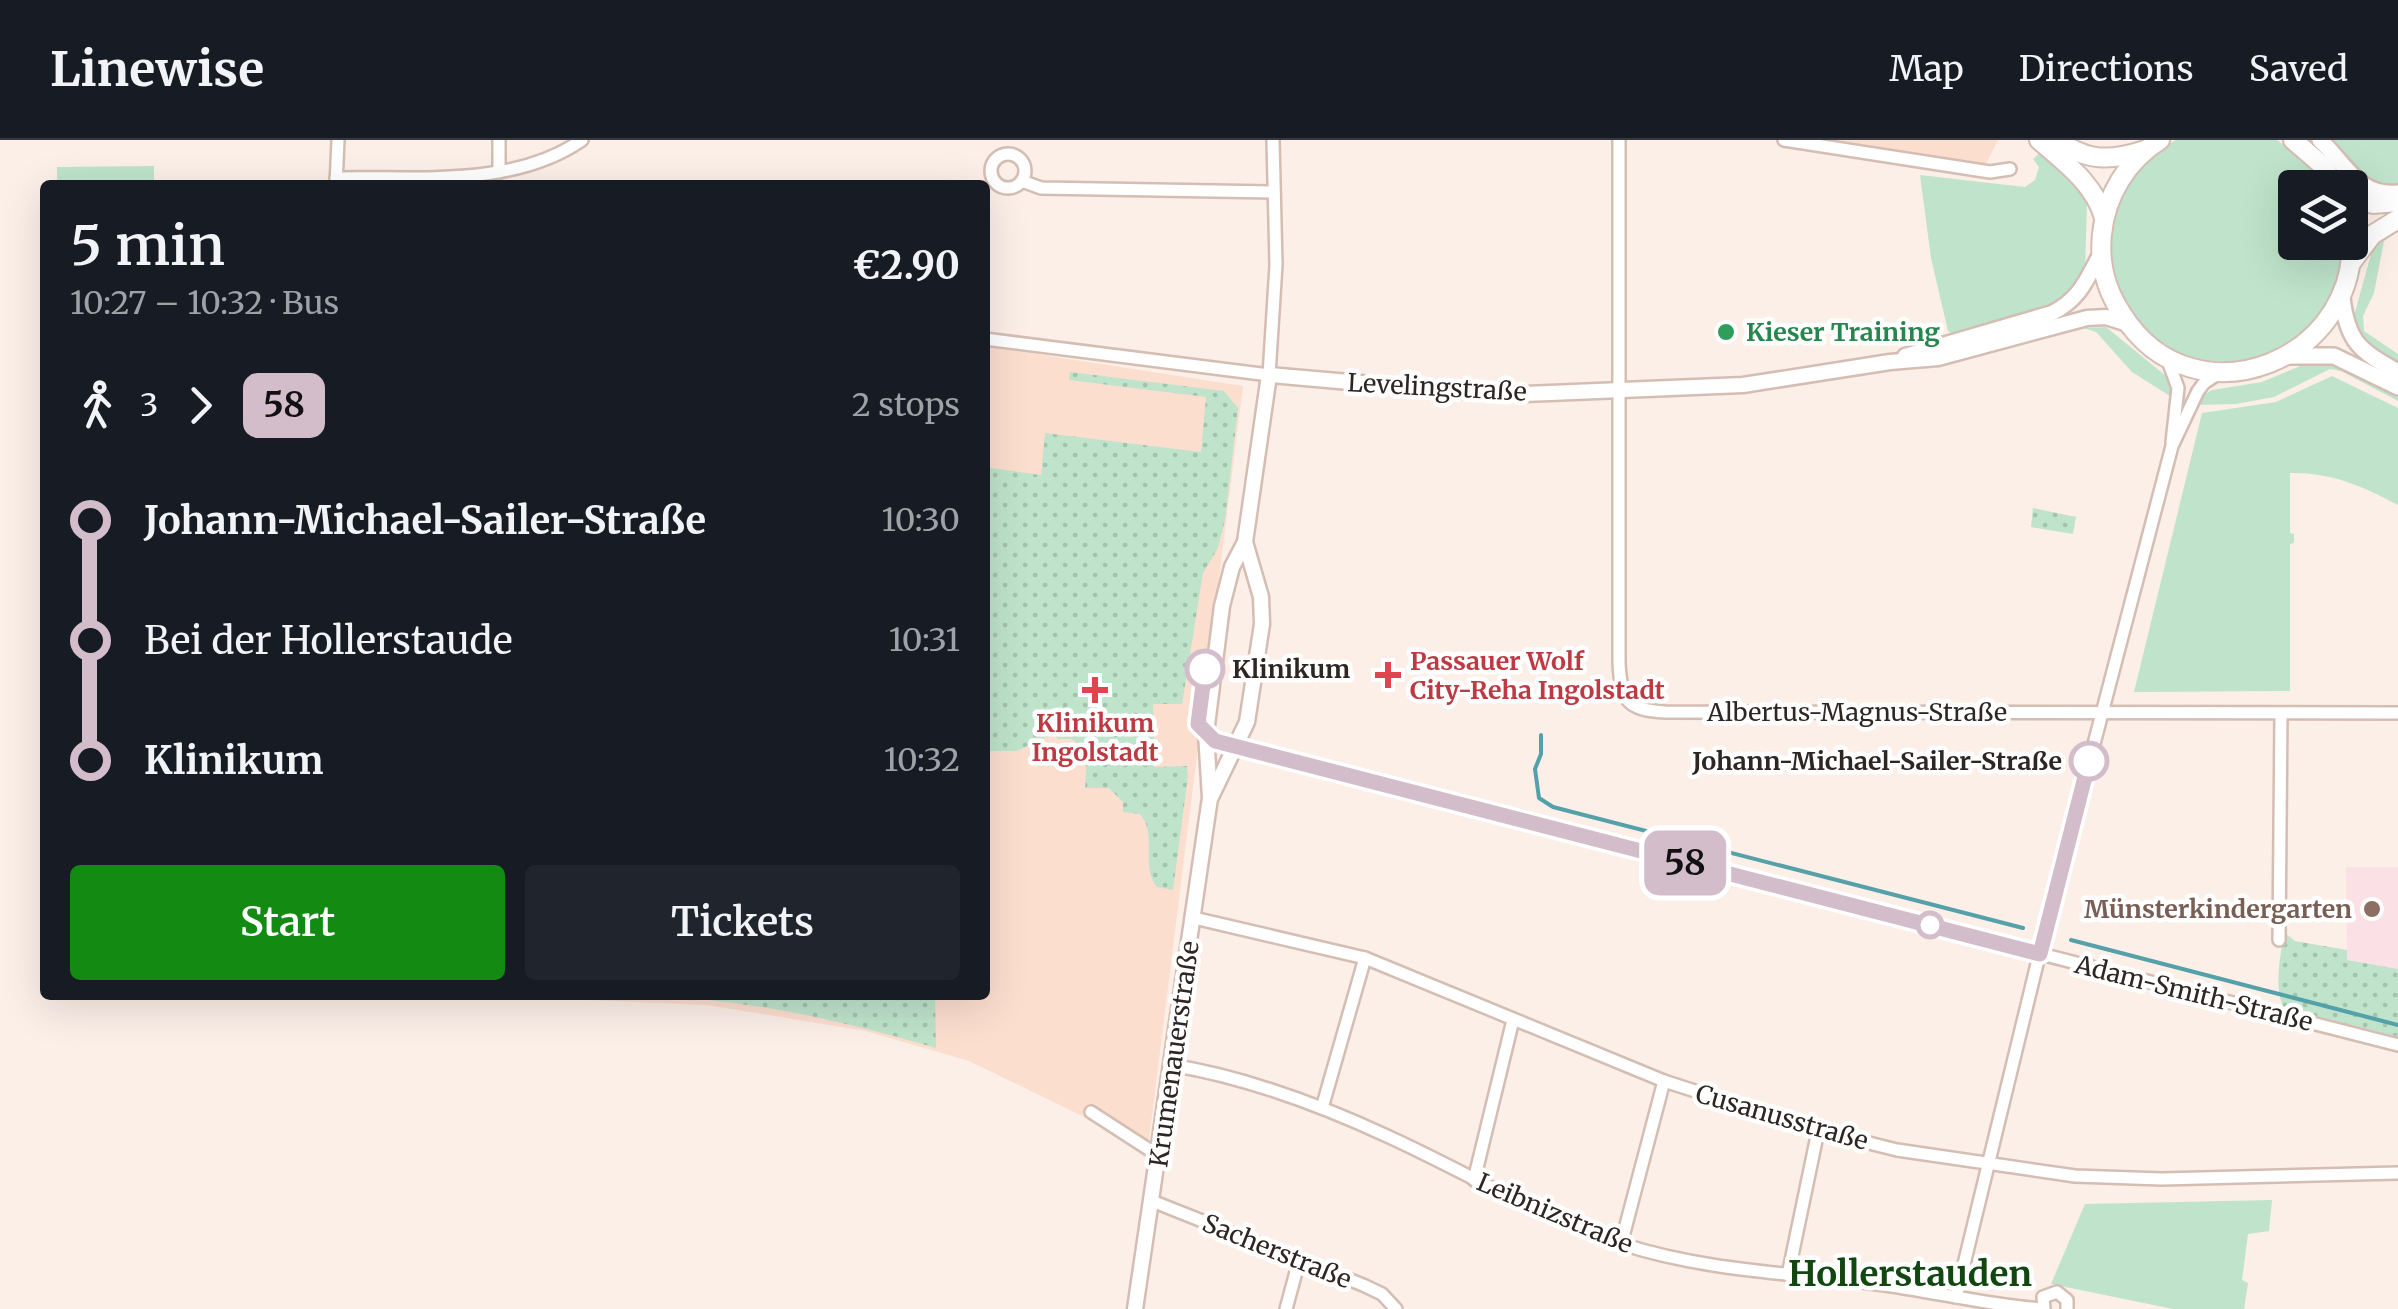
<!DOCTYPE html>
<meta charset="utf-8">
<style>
body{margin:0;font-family:Merriweather,serif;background:#20242c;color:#f1f3f6;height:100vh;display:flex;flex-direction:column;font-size:38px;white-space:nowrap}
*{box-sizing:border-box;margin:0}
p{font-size:32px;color:#9ea1a6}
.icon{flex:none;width:55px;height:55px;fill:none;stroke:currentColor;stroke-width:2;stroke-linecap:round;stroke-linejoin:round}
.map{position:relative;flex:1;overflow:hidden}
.side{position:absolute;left:40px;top:40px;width:950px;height:820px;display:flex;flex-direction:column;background:#171b24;border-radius:10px;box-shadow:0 10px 40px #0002}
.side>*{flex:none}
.badge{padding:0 20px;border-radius:15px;font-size:35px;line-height:65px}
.controls{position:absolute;left:2278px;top:30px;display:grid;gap:20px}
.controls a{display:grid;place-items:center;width:90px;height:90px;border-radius:10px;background:#171b24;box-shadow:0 10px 40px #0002;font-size:50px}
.map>.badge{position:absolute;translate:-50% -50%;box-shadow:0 0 0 5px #fff}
.legs{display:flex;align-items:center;gap:15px;height:110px;padding:0 30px;font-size:32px}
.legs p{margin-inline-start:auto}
.headline{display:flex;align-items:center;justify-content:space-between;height:170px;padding:0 30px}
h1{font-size:55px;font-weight:600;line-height:75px}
.cta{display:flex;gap:20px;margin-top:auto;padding:20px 30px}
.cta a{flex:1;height:115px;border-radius:10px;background:#138b13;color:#fff;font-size:40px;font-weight:600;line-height:115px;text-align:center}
.cta a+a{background:#20242c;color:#f1f3f6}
ul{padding:0 30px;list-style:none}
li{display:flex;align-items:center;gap:35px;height:120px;font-size:38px}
li i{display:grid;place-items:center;width:15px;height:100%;margin:0 12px;background:currentColor}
li i::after{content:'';width:25px;height:25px;margin:-12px;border:8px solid;border-radius:50%;background:#171b24}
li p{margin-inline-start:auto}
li:first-child i{background:linear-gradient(#0000 50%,currentColor 0)}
li:last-child i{background:linear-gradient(currentColor 50%,#0000 0)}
header{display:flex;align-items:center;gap:60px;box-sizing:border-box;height:140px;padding:0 50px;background:#171b24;border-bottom:2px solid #363941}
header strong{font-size:48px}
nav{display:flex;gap:55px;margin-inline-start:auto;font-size:35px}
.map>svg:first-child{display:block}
.built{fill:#fcdecf}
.education{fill:#fbe0e5}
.grass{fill:#bfe3cb}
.park{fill:url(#park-dots)}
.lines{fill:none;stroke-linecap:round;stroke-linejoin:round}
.stream{stroke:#55a1a9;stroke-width:4}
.minor-casing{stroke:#d4beb3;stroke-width:16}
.tertiary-casing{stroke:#d4beb3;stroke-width:19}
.secondary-casing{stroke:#d4beb3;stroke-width:20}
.primary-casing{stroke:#d4beb3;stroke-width:22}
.minor{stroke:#fff;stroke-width:11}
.tertiary{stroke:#fff;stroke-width:14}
.secondary{stroke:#fff;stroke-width:15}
.primary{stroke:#fff;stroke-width:18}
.line-1-casing{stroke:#fff;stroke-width:22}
.line-1{stroke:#d3bdca;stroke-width:15}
.leisure-dot{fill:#2e9e5b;stroke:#fff;stroke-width:4}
.stop-1-dot{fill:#fff;stroke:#d3bdca;stroke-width:5}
.health-dot{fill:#e0444e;stroke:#fff;stroke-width:4}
.education-dot{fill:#8d6e63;stroke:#fff;stroke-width:4}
.labels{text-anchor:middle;stroke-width:9;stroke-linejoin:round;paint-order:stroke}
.leisure-label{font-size:25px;font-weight:bold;fill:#27864d;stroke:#fff;text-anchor:start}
.street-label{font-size:25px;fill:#2e2622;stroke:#fff}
.health-label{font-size:25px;font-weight:bold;fill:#be3a42;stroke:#fff;text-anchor:start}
.stop-label{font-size:25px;font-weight:bold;fill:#2e2622;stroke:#fff;text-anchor:start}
.education-label{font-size:25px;font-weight:bold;fill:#785e54;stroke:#fff;text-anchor:end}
.district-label{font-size:35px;font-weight:bold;fill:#134712;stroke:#fff}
</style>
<header>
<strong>Linewise</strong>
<nav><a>Map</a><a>Directions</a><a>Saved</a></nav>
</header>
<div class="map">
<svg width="2398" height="1169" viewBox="0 0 2398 1169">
<defs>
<pattern id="park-dots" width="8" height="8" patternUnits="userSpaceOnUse" patternTransform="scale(2.5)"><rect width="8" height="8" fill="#bfe3cb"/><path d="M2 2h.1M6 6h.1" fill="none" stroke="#a4c3ae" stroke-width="1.8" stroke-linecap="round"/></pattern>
</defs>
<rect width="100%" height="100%" fill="#fcefe8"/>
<g class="built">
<polygon points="1836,0 1998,0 1985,26"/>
<polygon points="985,206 1243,246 1148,1008 969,921 866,891 707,865 475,855 985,855"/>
</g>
<polygon class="education" points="2346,727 2398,727 2398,829 2347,820"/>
<g class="grass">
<path d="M2176 0H2277L2316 30 2328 47 2295 48V102L2344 103C2335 278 2082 250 2113 81 2120 44 2144 17 2176 0Z"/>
<path d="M2327 0H2398V48C2364 48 2348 23 2327 0Z"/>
<polygon points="2042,11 2078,45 2087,60 2085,133 2064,163 1955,196 1948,191 1931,118 1920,35 2025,47 2035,40 2039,27 2033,19"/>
<polygon points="154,26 154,45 57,45 57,27"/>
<polygon points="2398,85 2398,91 2384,101 2374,153 2363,176 2364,191 2398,214 2398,224 2361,199 2353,179 2374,104"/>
<polygon points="2106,187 2166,236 2173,258 2132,232 2096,192 2083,188"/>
<polygon points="2325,219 2398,251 2398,261 2341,231 2330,229 2274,257 2236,264 2196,265 2200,257 2212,250 2262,242 2312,221"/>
<path d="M2332 236 2398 268V365C2363 346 2330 332 2290 333V393L2294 394V403L2290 404V551L2134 552 2202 273 2276 262Z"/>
<polygon points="2272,1060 2269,1091 2248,1094 2242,1140 2248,1143 2244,1169 2173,1169 2051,1144 2085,1064"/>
</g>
<g class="park">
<path d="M1070 232 1224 251 1238 268 1225 380 1218 408 1203 433 1182 564H1153L1155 627 1187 626 1188 636 1173 750 1157 747C1140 727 1158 694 1140 674L1123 672V662L1109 648H1085L1087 612 1072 599H1059L1052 594 1017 611H985V327L1041 335 1045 293 1201 312 1206 257 1069 240Z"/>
<polygon points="2033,368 2076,377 2073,394 2031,387"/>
<path d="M2284 792 2295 801 2347 810V820L2398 829V897L2284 868C2273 847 2281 815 2284 792Z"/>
<path d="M650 855H935L936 908C842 880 748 860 650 855Z"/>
</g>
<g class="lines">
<g class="stream">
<polyline points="1541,595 1541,614 1535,629 1539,658 1553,667 2023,788"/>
<polyline points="2071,800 2398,885"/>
</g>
<defs>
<g id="minor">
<polyline points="499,0 499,32"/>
<path d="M1619 0V523C1621 561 1627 570 1665 572L2398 573"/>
<polyline points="1784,0 1990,32 2010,29"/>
<circle cx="1008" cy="31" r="17"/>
<path d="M336 38C416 36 513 48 582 0"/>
<polyline points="1022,41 1041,48 1274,52"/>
<polyline points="336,45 338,0"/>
<polyline points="985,199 1269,235 1276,125 1273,0"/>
<polyline points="2167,218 2178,248 2172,302"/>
<polyline points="1235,604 1265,616 2398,905"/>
<polyline points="1194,778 1365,818 1664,941 1813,989 1897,1010 2075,1036 2162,1039 2398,1033"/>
<polyline points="2279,800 2281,574"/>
<path d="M1171 925C1245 937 1320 965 1387 996 1466 1032 1539 1077 1622 1104 1705 1131 1791 1133 1877 1144 1932 1151 1986 1165 2042 1169"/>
<polyline points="1322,968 1365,818"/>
<polyline points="1091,972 1159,1016"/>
<polyline points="1474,1040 1513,880"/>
<polyline points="1152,1061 1363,1145 1382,1154 1396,1169"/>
<polyline points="1621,1104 1664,941"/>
<polyline points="1788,1135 1818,991"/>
<polyline points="1956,1157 2045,791 2172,306 2198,251 2204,243 2222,231"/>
<polyline points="1286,1169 1299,1121"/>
<polyline points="2044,1169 2043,1157 2057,1152 2067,1160 2067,1169"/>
</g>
<g id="tertiary">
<path d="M1905 216 2052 173C2080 159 2087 139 2101 113"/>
<polyline points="1211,657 1247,582 1262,484 1261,457 1245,402"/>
<polyline points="1135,1169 1210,658 1206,593 1222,466 1232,427 1245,402 1269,235 1451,251 1525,254 1743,245 1890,222 1938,218 2087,178 2106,177 2128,184"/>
</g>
<g id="secondary">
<path d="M2320 0C2346 24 2358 57 2398 53"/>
<path d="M2342 157C2347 202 2360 211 2398 232"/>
<polyline points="2288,216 2334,216 2398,247"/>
</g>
<g id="primary">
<path d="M2039 0C2064 22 2095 44 2104 78"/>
<path d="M2058 0C2087 22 2111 21 2145 10"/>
<path d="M2160 0C2127 21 2106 55 2102 94 2099 122 2106 150 2122 174 2194 290 2370 218 2350 84"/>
<polyline points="2293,0 2323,26 2338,48"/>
<polyline points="2350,57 2373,64 2398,62"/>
<polyline points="2351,123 2372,95 2398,79"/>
</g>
</defs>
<use href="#minor" class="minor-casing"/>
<use href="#tertiary" class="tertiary-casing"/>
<use href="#secondary" class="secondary-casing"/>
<use href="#primary" class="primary-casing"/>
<use href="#minor" class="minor"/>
<use href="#tertiary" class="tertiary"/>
<use href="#secondary" class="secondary"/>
<use href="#primary" class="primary"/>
</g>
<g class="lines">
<defs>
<polyline id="line-1" points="1205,529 1198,584 1215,601 2040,814 2089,621"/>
</defs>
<use href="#line-1" class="line-1-casing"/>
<use href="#line-1" class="line-1"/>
</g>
<circle class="leisure-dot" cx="1726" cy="192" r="10"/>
<g class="stop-1-dot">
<circle cx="1205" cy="529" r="18"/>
<circle cx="2089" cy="621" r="18"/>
<circle cx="1930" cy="785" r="12"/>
</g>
<g class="health-dot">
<path d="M1383 520h10v10h10v10h-10v10h-10v-10h-10v-10h10z"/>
<path d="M1090 535h10v10h10v10h-10v10h-10v-10h-10v-10h10z"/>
</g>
<circle class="education-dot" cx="2372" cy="769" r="10"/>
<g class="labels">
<g class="leisure-label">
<text x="1746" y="201">Kieser Training</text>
</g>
<g class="street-label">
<text transform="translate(1437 247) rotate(3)" y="9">Levelingstraße</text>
<text x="1857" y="581">Albertus-Magnus-Straße</text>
<text transform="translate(2194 853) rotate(14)" y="9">Adam-Smith-Straße</text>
<text transform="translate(1174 914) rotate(-82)" y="9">Krumenauerstraße</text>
<text transform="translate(1782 977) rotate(16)" y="9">Cusanusstraße</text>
<text transform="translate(1555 1073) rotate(23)" y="9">Leibnizstraße</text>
<text transform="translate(1277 1111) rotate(22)" y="9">Sacherstraße</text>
</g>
<g class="health-label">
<text x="1410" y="530">Passauer Wolf<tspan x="1410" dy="29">City-Reha Ingolstadt</tspan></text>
<text x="1095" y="592" text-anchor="middle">Klinikum<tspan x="1095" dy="29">Ingolstadt</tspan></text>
</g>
<g class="stop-label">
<text x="1232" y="538">Klinikum</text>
<text x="2062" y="630" text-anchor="end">Johann-Michael-Sailer-Straße</text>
</g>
<g class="education-label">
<text x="2352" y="778">Münsterkindergarten</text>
</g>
<g class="district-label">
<text x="1910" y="1146">Hollerstauden</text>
</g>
</g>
</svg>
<div class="controls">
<a><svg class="icon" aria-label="layers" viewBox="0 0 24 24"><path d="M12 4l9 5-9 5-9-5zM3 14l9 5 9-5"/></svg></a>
</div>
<b class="badge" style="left:1685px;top:723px;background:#d3bdca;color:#111">58</b>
<section class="side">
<div class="headline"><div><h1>5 min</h1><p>10:27 – 10:32 · Bus</p></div><b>€2.90</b></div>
<div class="legs"><svg class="icon" aria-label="walk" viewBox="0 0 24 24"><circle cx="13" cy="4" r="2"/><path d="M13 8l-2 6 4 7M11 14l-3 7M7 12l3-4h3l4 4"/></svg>3<svg class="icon" aria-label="forward" viewBox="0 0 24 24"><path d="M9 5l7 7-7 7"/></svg><b class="badge" style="background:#d3bdca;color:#111">58</b><p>2 stops</p></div>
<ul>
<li><i style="color:#d3bdca"></i><b>Johann-Michael-Sailer-Straße</b><p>10:30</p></li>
<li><i style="color:#d3bdca"></i><span>Bei der Hollerstaude</span><p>10:31</p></li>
<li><i style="color:#d3bdca"></i><b>Klinikum</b><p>10:32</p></li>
</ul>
<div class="cta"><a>Start</a><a>Tickets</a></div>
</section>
</div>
